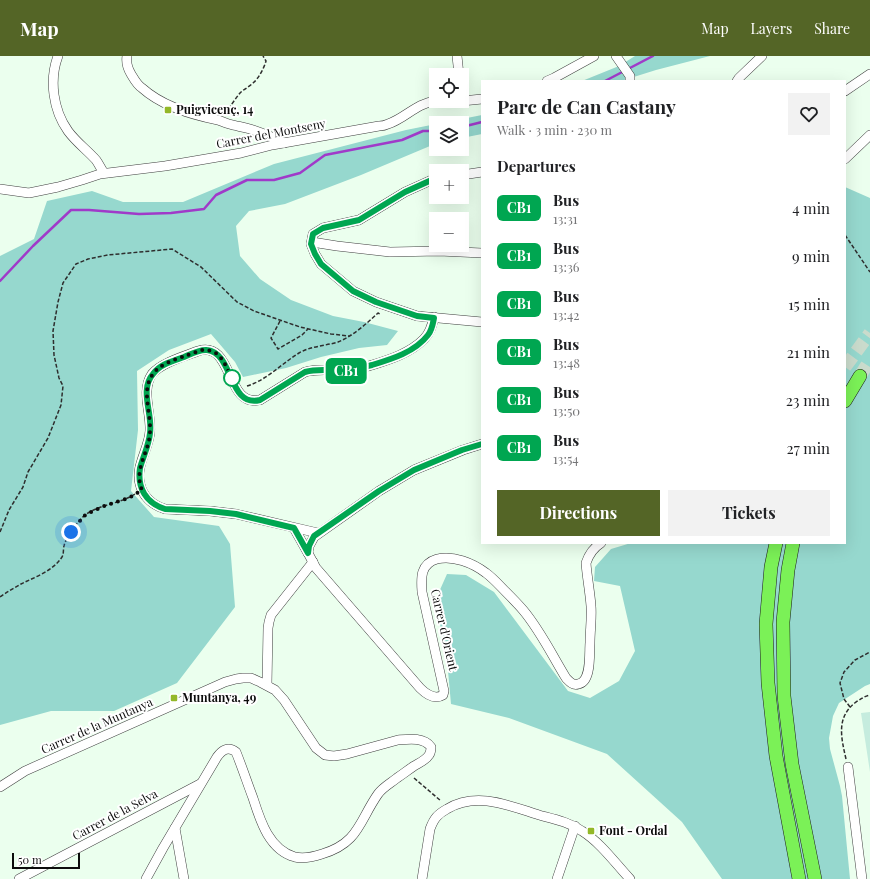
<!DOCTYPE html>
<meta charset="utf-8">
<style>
body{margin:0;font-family:"Playfair Display",serif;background:#f2f2f2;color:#202124;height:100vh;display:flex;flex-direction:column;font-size:15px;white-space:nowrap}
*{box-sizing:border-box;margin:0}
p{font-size:13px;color:#757577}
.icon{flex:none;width:22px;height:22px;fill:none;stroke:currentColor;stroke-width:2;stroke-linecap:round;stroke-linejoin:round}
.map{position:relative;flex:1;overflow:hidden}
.drawer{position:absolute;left:481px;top:24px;width:365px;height:464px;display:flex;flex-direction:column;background:#fff;border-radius:0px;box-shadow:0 4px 16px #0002}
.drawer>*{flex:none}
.badge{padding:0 8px;border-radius:6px;font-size:14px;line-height:26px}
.buttons{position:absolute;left:429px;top:12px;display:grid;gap:8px}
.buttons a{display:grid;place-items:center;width:40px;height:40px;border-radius:0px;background:#fff;box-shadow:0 4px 16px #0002;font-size:20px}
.scale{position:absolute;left:12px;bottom:10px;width:68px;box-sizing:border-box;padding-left:4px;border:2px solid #0c0c0c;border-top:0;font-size:11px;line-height:14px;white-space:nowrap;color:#0c0c0c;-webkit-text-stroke:3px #fff;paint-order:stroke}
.you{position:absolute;width:20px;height:20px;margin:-10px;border:3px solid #fff;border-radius:50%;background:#1a73e8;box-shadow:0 0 0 6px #1a73e833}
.map>.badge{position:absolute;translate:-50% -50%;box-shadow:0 0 0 2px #fff}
h2{padding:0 16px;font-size:15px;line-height:36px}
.round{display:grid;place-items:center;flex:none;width:42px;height:42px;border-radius:0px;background:#f2f2f2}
.headline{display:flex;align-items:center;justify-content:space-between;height:68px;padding:0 16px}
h1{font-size:19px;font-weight:700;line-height:30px}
.primary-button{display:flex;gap:8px;margin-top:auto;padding:8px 16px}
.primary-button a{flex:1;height:46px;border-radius:0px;background:#546526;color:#fff;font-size:16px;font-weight:700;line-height:46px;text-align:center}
.primary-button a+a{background:#f2f2f2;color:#202124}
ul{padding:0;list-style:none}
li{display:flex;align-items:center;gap:12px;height:48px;padding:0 16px}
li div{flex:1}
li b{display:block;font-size:15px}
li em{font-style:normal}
li .badge{min-width:44px;font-weight:700;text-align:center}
header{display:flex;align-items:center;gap:24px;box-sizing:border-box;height:56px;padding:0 20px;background:#546526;color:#fff}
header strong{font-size:19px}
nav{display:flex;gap:22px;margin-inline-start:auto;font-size:14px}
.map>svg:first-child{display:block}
.forest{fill:#96d8ce}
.pitch{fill:#c5ecde}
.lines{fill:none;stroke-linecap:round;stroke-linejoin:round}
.stream{stroke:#a03ac9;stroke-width:2.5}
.highway-tunnel{stroke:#cadbcc;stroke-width:13;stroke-dasharray:13 6;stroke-linecap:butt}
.minor-casing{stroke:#3f3f3f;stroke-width:10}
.highway-casing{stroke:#1d1d1d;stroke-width:14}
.path{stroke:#2e2e2e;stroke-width:1.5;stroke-dasharray:4 2;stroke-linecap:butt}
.minor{stroke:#fff;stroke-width:9}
.highway{stroke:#7bf157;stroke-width:13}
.line-casing{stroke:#fff;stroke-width:9}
.line{stroke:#00a651;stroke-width:6}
.walk{stroke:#0c0c0c;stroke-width:4;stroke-dasharray:0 7.2}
.poi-dot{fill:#93b828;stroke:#fff;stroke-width:1.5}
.stop-dot{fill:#fff;stroke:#00a651;stroke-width:2}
.labels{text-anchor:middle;stroke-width:4;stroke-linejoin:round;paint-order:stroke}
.poi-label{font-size:12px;font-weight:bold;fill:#0c0c0c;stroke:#fff;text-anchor:start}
.street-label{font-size:12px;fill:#0c0c0c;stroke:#fff}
</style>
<header>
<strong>Map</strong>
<nav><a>Map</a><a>Layers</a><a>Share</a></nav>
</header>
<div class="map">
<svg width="870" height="823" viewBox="0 0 870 823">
<rect width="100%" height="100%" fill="#ebffee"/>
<g class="forest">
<polygon points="635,0 710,0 656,14 621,25 582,25 619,10"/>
<polygon points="482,59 482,78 462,82 462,67 442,67"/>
<polygon points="436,68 436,89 430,90 361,119 285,148 249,155 236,170 240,200 260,223 291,244 333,260 364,266 398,275 387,289 359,292 321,301 286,312 243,321 235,306 211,278 169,294 137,315 138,374 131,435 154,461 219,470 230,488 235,551 177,627 114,655 51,655 0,669 0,200 34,183 47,145 92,135 123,146 183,146 274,108 406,74"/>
<polygon points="845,131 870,142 870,628 865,630 839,647 833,660 829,682 830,693 840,730 842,740 850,823 722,823 682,766 607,698 509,662 451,648 446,593 438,560 439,536 447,518 466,519 494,536 568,635 590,642 619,625 635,595 620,530 594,525 595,511 611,493 631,487 845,487"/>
</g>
<polygon class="pitch" points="870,656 870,716 861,657"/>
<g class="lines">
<g class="stream">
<polyline points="605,25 653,0"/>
<polyline points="462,71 482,66"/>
<polyline points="0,225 33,190 71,154 89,154 139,158 171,157 204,153 216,139 247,124 274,124 300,117 325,99 402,84 423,75 436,75"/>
</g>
<g class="highway-tunnel">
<polyline points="845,311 870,277"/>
<polyline points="860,320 870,304"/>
</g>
<defs>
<g id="minor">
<path d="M58 0C49 24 53 54 68 75 76 86 87 94 96 104 99 108 101 113 104 117"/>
<path d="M127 0C126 6 128 13 131 18 134 23 137 29 142 32 162 50 192 59 218 64 221 65 225 67 229 68 236 70 243 71 250 73 262 77 273 81 284 87"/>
<polyline points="457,0 459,19"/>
<polyline points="616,0 630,20 630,25"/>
<polyline points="547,25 554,22 594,0"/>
<polyline points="737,25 739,22 762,0"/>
<polyline points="845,35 870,18"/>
<polyline points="462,45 482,43"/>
<polyline points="845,103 870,79"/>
<polyline points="462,119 482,116"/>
<polyline points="436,122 405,136 359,164 323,172 313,178 311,188 315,198 321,208 353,235 376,246 417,260 482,266"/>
<path d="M0 133 29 137 58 131 82 124 100 118 165 110 241 97 272 89 379 70C382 70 386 69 388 68 406 62 416 47 436 45"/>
<polyline points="312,186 337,190 390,196 439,195 482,197"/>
<polyline points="294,472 308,497 309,490 314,481 379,435 414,414 463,394 482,388"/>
<path d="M318 477 236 458 210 455 165 453C153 449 143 441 140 428 135 410 149 393 150 375 151 357 141 334 152 318 161 307 185 300 198 295 234 284 225 352 260 344L305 316C319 312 334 315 348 315 355 314 362 312 369 310 388 304 409 298 424 283 430 277 432 270 434 261"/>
<path d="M308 497 316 512 420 632C426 638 435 644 443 639L444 635 422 536C421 522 420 508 437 503 453 499 473 507 486 517 493 522 500 530 506 536 512 542 518 548 523 554 540 574 552 599 566 622 569 625 573 630 578 628 592 626 589 597 590 587 590 574 592 562 591 550 590 536 587 521 586 507 589 498 593 492 601 487"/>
<polyline points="267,629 268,572 269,566 271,559 313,506"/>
<polyline points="848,711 862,823"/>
<path d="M0 731 25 715 225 626 236 623 243 622H251L260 626 275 634 284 644 316 692 325 699 334 700 347 698 398 684C409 683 424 681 431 691 431 694 431 696 429 699 426 704 419 707 414 710 408 714 403 718 397 722 391 727 383 731 378 738 359 765 359 787 322 798 313 801 304 803 295 801 269 794 260 764 253 742 247 726 242 711 236 696 228 690 222 694 217 701L163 792 146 823"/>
<polyline points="175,772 184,823"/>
<polyline points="19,823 200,728"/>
<path d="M422 823 430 773C434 762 438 758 447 753 477 735 510 750 539 759 554 763 569 766 582 775 601 787 615 807 630 823"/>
<polyline points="557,823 575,770"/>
</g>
<g id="highway">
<polyline points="845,345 860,320"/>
<polyline points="776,487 771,511 766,568 768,627 776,700 799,823"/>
<polyline points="793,487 788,514 783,566 784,640 792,708 815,823"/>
</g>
</defs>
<use href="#minor" class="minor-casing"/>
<use href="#highway" class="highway-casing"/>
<g class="path">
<path d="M225 58C230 51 235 43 240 37 244 33 249 31 253 27 259 22 264 12 266 5L263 0"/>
<polyline points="845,179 870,216"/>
<polyline points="280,265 271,282 278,293 302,279 308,273"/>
<path d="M247 330C267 324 281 308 299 297 311 290 325 290 338 286 353 280 366 268 378 257L380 258"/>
<polyline points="0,476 9,454 23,431 28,416 48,382 61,349 63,330 59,322 54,299 53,275 58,246 63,227 76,208 88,203 108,199 172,193 201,211 237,246 254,255 300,271 331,278 349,280"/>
<path d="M0 541C7 536 14 532 21 528 35 521 53 515 62 501 64 498 63 493 64 490 66 481 78 465 85 459 100 448 120 448 135 438"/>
<polyline points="850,651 844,643 840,627 844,616 855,604 870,596"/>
<path d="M846 703C841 681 836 661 856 646 861 643 865 640 870 639"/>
<polyline points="414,722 441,745"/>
</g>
<use href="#minor" class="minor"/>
<use href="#highway" class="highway"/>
</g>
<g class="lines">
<defs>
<path id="line" d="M436 122 405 136 359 164 323 172 313 178 311 188 315 198 321 208 353 235 376 246 417 260 434 262C433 267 432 274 428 279 415 296 392 303 372 309 364 311 356 314 348 315 334 315 319 312 305 316L260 344C228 352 234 297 207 294 200 293 191 298 184 301 173 305 160 308 153 318 139 334 153 358 150 377 149 389 143 401 140 412 137 432 146 447 165 453L210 455 236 458 294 472 308 497 309 490 314 480 379 435 414 414 462 394 482 388"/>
</defs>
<use href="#line" class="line-casing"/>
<use href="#line" class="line"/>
<path class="walk" d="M71 476 84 460 91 456 104 450 129 442 142 434C133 412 150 396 150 375 151 357 142 337 151 321 158 308 175 304 187 299 192 298 197 295 202 294 206 294 210 294 214 296 223 300 228 315 232 323V322"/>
</g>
<g class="poi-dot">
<rect x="164" y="50" width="8" height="8" rx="2"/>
<rect x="170" y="638" width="8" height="8" rx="2"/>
<rect x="587" y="771" width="8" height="8" rx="2"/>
</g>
<circle class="stop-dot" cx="232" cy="322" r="8"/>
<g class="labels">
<g class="poi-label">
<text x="176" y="58">Puigvicenç, 14</text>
<text x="182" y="646">Muntanya, 49</text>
<text x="599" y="779">Font - Ordal</text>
</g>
<g class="street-label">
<text transform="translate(271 78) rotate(-11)" y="4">Carrer del Montseny</text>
<text transform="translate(444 574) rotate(77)" y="4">Carrer d'Orient</text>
<text transform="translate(97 670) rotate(-24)" y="4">Carrer de la Muntanya</text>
<text transform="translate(115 759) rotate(-28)" y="4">Carrer de la Selva</text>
</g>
</g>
</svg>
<div class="buttons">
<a><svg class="icon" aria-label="locate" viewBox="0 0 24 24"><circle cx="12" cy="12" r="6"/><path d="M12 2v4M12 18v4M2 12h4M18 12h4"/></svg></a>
<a><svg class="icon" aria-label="layers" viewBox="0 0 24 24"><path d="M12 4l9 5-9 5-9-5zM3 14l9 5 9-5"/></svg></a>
<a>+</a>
<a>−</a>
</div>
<div class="scale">50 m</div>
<div class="you" style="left:71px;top:476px"></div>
<b class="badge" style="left:346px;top:315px;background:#00a651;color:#fff">CB1</b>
<section class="drawer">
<div class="headline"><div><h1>Parc de Can Castany</h1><p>Walk · 3 min · 230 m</p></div><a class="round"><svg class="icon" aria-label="heart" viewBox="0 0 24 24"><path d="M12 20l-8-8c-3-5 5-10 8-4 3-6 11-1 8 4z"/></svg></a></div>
<h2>Departures</h2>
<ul>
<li><span class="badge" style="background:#00a651;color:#fff">CB1</span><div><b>Bus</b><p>13:31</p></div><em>4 min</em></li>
<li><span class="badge" style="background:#00a651;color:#fff">CB1</span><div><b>Bus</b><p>13:36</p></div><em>9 min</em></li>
<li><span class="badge" style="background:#00a651;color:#fff">CB1</span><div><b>Bus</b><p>13:42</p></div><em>15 min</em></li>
<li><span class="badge" style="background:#00a651;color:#fff">CB1</span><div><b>Bus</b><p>13:48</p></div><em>21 min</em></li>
<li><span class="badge" style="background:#00a651;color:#fff">CB1</span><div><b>Bus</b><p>13:50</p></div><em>23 min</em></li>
<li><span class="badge" style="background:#00a651;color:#fff">CB1</span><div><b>Bus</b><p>13:54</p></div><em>27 min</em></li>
</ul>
<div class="primary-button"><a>Directions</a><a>Tickets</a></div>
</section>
</div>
